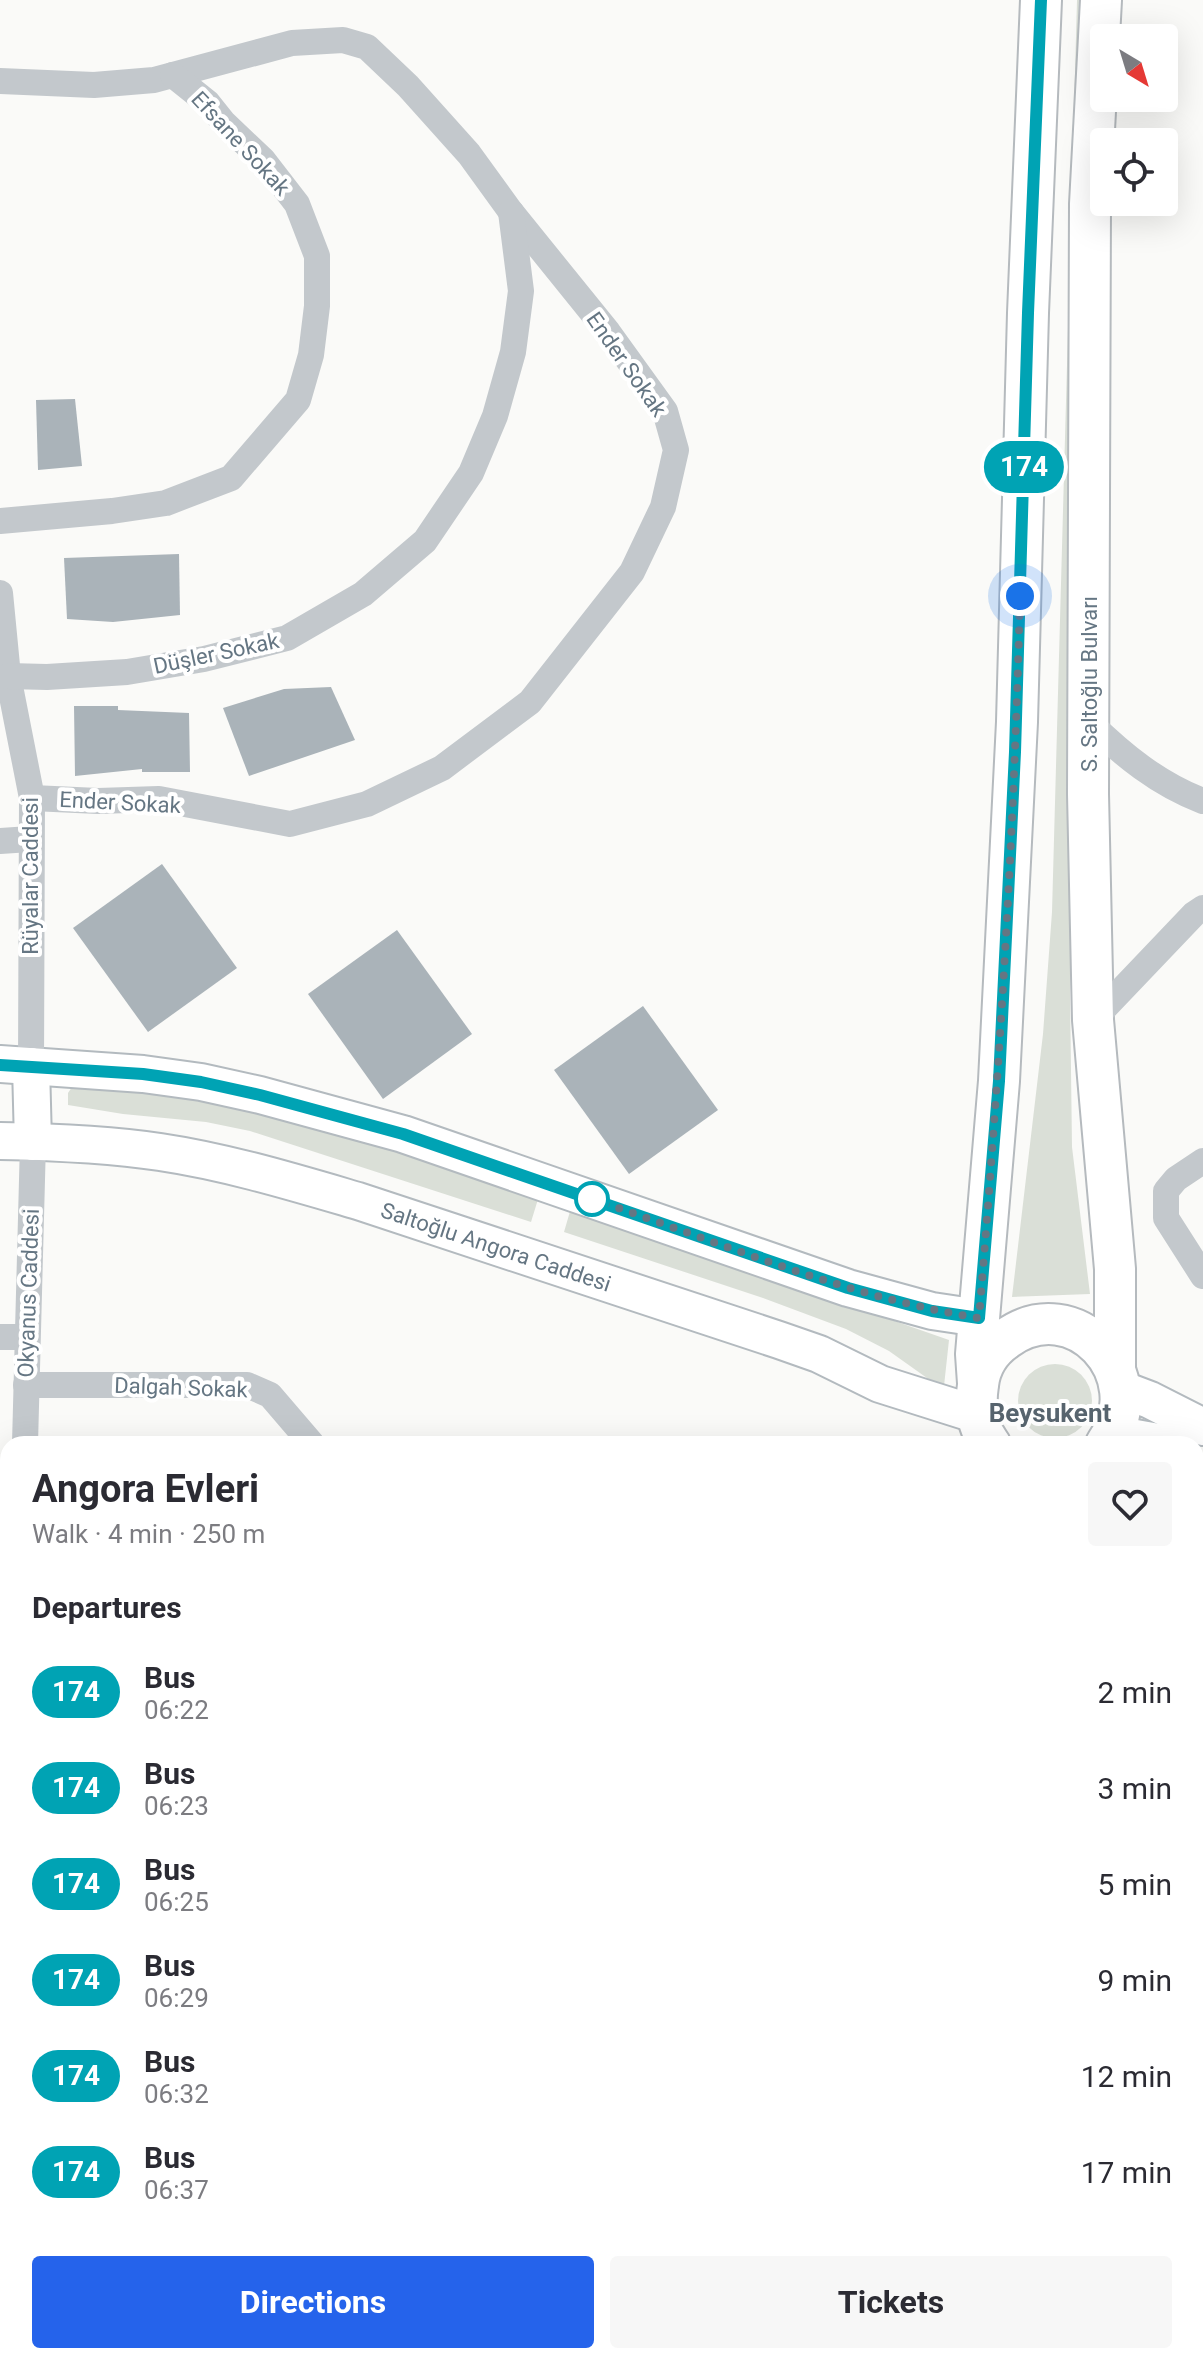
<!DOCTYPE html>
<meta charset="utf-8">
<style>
body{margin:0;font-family:Roboto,sans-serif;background:#f7f7f7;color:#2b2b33;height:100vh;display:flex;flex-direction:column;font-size:30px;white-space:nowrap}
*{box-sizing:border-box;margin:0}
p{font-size:26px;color:#7c7c81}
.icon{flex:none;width:44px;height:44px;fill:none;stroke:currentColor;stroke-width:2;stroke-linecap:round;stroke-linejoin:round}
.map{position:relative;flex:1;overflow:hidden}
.panel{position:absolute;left:0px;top:1436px;width:1204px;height:928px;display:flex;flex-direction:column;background:#fff;border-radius:24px 24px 0 0;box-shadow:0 8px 32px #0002}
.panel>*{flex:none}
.badge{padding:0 16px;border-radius:26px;font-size:28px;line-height:52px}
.needle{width:52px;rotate:142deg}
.fabs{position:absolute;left:1090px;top:24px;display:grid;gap:16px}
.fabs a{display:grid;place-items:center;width:88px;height:88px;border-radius:8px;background:#fff;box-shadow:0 8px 32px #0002;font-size:40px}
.you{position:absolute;width:40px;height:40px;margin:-20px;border:6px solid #fff;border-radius:50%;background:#1a73e8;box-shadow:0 0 0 12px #1a73e833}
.map>.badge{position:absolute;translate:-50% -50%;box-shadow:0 0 0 4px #fff}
h2{padding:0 32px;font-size:30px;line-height:72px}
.round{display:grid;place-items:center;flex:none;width:84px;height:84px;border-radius:8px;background:#f7f7f7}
.overview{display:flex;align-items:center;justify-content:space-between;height:136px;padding:0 32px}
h1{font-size:38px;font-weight:700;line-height:60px}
.action{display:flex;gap:16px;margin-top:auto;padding:16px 32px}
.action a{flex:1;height:92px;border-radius:8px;background:#2563eb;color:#fff;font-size:32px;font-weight:700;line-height:92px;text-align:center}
.action a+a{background:#f7f7f7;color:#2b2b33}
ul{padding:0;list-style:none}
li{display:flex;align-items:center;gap:24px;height:96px;padding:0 32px}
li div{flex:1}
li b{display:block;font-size:30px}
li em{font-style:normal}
li .badge{min-width:88px;font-weight:700;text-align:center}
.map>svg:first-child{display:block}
.green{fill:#dadfd7}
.building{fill:#aab3b9}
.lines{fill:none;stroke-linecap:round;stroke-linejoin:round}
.secondary-casing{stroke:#b3babf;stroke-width:40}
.primary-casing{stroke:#b5babe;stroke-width:44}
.path{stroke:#bbbfc2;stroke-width:5;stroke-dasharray:4 4;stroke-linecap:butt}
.street{stroke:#c3c8cc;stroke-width:26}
.secondary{stroke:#fff;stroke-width:36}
.primary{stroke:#fff;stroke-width:40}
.line-casing{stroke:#fff;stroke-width:18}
.line{stroke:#00a3b4;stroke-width:12}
.walk{stroke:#657683;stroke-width:8;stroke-dasharray:0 14.4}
.stop-dot{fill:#fff;stroke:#00a3b4;stroke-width:4}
.labels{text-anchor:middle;stroke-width:8;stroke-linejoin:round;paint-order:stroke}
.street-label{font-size:22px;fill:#657683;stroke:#fff}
.quarter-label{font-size:26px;font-weight:bold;fill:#57646e;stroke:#fff}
</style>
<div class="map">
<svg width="1203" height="2364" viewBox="0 0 1203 2364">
<rect width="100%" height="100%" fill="#fafaf8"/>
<g class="green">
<polygon points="1077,0 1093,0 1070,992 1072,1147 1090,1294 1012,1297 1043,1034 1052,912"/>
<polygon points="74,1084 256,1106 539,1196 531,1222 250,1131 206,1122 123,1114 68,1105 68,1093"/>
<polygon points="571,1208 949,1340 944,1386 934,1383 889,1351 846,1329 763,1298 564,1232"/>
<circle cx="1055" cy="1401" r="37"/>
</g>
<g class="building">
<polygon points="75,399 82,466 38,470 36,400"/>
<polygon points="179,554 180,615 113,622 67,619 64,558"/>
<polygon points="331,687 355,740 249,776 223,708 284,689"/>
<polygon points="74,706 118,706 118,710 189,713 190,772 142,772 142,769 75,776"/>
<polygon points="162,864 237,968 148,1032 73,928"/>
<polygon points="397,930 472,1034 383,1099 308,994"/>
<polygon points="643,1006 718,1110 629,1174 554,1070"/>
</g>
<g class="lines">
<defs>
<g id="secondary">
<polyline points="0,1064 143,1074 201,1082 260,1095 403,1134 848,1288 932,1311 979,1318"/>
<polyline points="31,1066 33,1142"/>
<path id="s1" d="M0 1141C54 1142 107 1144 160 1152 227 1162 293 1182 358 1201L779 1340 819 1354 880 1384 978 1415"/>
<polyline points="1121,1389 1150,1400 1203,1427"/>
<polyline points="1113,1434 1169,1444"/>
</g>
<g id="primary">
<polyline points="1101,0 1090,204 1088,794 1093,1020 1115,1269 1115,1367"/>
<polyline points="978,1383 976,1354 999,1081 1017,722 1028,313 1041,0"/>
<path d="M990 1444C977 1428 975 1405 978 1385 980 1366 990 1350 1006 1339 1074 1289 1154 1375 1106 1444"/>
<polyline points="1080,2364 1080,2356"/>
<polyline points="1150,2364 1150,2356"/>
</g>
</defs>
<use href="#secondary" class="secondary-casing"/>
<use href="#primary" class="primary-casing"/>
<polyline class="path" points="0,1498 8,1498"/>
<g class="street">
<polyline points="0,81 94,85 154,80 292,43 343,40 367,47 408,86 469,154 511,212 608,332 665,411 676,450 663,507 632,572 530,702 442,768 367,804 290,824 159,799 98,801 32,798"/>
<polyline points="0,521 112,511 166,503 231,478 298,400 311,355 317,306 317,256 297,204 263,160 224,123 208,103 173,75"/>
<polyline points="0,593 8,676 32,798 31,1066"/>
<polyline points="8,676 47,677 127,672 204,659 287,638 363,594 425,541 471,473 495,416 513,352 521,291 511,212"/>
<path d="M1089 722C1123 755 1158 784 1203 801"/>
<polyline points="0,841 30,839"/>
<polyline points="1093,1020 1194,914 1203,908"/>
<polyline points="1203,1161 1176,1179 1166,1191 1166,1218 1203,1276"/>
<polyline points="0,1337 27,1337"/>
<polyline points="26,1385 247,1385 270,1395 312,1444"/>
<polyline points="25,1444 33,1142"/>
<polyline points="0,1727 8,1763"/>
<polyline points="0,1818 8,1806"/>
<polyline points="1196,1995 1203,1998"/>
<polyline points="0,2235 8,2226"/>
<polyline points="518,2356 525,2364"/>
<polyline points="786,2356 793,2364"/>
<polyline points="243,2364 251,2356"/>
</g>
<use href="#secondary" class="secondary"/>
<use href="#primary" class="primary"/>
</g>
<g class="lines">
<defs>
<polyline id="line" points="0,1065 143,1074 201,1082 260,1095 403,1134 848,1288 932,1311 979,1318 999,1081 1015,752 1028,313 1041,0"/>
</defs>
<use href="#line" class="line-casing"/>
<use href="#line" class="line"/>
<path class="walk" d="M592 1199C720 1242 845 1297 979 1318 999 1078 1014 838 1020 596"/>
</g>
<circle class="stop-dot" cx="592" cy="1199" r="16"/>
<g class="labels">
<g class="street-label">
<text transform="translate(241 143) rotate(47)" y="8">Efsane Sokak</text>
<text transform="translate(627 364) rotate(55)" y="8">Ender Sokak</text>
<text transform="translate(216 653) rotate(-12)" y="8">Düşler Sokak</text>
<text transform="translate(1089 684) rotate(-90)" y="8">S. Saltoğlu Bulvarı</text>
<text transform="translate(120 802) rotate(3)" y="8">Ender Sokak</text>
<text transform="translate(30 876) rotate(-90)" y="8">Rüyalar Caddesi</text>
<text dy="8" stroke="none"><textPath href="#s1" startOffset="510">Saltoğlu Angora Caddesi</textPath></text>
<text transform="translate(28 1293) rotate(-88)" y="8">Okyanus Caddesi</text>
<text transform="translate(181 1387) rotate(2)" y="8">Dalgah Sokak</text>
</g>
<g class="quarter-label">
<text x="1050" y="1422">Beysukent</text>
</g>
</g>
</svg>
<div class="fabs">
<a><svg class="needle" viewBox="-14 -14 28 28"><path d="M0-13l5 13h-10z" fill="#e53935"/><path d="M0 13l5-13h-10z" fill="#7c7c81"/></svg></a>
<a><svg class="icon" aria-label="locate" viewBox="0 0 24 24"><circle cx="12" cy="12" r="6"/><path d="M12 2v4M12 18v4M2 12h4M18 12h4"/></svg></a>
</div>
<div class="you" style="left:1020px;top:596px"></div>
<b class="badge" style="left:1024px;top:467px;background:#00a3b4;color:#fff">174</b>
<section class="panel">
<div class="overview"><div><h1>Angora Evleri</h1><p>Walk · 4 min · 250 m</p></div><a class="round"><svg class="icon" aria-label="heart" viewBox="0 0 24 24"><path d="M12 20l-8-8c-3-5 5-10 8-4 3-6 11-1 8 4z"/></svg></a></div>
<h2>Departures</h2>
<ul>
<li><span class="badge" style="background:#00a3b4;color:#fff">174</span><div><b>Bus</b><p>06:22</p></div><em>2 min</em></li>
<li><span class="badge" style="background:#00a3b4;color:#fff">174</span><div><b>Bus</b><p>06:23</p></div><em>3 min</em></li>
<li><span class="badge" style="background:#00a3b4;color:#fff">174</span><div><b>Bus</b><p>06:25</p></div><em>5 min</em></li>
<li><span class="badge" style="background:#00a3b4;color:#fff">174</span><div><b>Bus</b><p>06:29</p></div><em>9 min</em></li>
<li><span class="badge" style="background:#00a3b4;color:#fff">174</span><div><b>Bus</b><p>06:32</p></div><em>12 min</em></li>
<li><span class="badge" style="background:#00a3b4;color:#fff">174</span><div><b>Bus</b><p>06:37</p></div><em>17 min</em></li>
</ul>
<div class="action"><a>Directions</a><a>Tickets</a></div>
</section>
</div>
